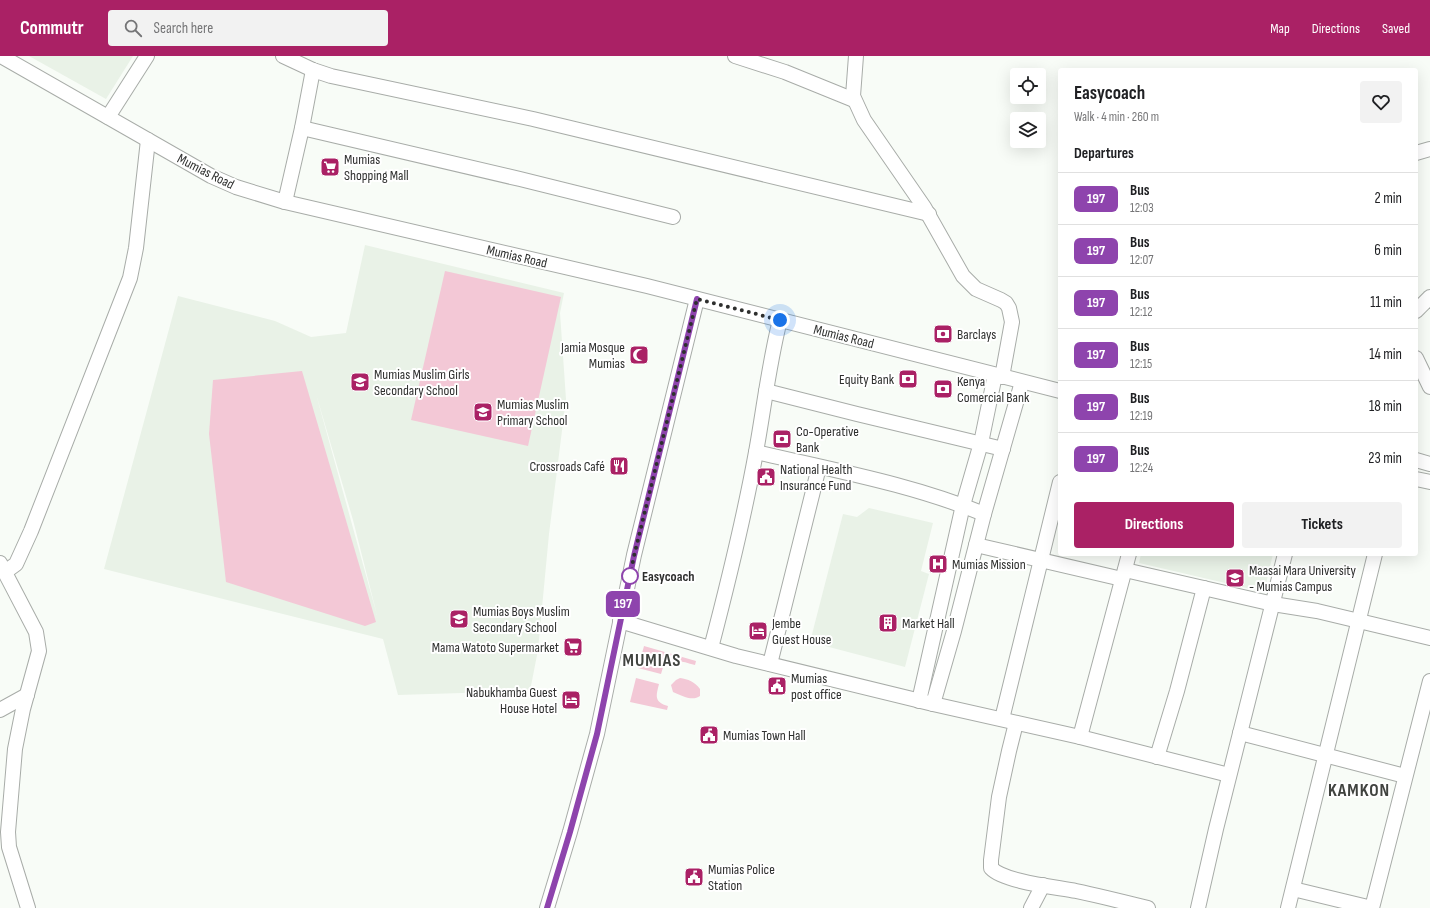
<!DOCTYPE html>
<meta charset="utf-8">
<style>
body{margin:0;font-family:"Sofia Sans Condensed",sans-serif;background:#f2f2f2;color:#202124;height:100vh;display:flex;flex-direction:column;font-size:15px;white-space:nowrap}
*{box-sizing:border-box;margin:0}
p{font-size:13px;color:#757577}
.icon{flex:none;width:22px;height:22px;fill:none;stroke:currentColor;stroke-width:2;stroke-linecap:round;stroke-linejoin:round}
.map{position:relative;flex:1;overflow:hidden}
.sheet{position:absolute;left:1058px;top:12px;width:360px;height:488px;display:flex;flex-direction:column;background:#fff;border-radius:4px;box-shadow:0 4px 16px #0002}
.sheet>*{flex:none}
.badge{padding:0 8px;border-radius:6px;font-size:14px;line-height:26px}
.tools{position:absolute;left:1010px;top:12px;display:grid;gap:8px}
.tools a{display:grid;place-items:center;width:36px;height:36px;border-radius:4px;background:#fff;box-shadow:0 4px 16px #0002;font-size:20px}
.you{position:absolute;width:20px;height:20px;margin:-10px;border:3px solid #fff;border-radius:50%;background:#1a73e8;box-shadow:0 0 0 6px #1a73e833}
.map>.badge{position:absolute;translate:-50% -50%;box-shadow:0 0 0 2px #fff}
h2{padding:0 16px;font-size:15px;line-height:36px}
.round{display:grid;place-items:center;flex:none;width:42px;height:42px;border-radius:4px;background:#f2f2f2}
.head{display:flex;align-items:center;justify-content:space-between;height:68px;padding:0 16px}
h1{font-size:19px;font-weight:700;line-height:30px}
.action{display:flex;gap:8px;margin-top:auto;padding:8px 16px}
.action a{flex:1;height:46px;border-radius:4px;background:#aa2165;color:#fff;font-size:16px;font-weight:700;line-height:46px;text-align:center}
.action a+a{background:#f2f2f2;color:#202124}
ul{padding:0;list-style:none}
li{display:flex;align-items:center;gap:12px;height:52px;padding:0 16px;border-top:1px solid #e0e0e0}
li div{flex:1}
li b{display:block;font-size:15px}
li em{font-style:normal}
li .badge{min-width:44px;font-weight:700;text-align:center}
header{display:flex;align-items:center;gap:24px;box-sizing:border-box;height:56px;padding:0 20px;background:#aa2165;color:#fff}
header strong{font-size:19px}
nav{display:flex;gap:22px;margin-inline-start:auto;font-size:14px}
.search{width:280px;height:36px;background:#f2f2f2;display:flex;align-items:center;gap:10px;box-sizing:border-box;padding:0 14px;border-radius:4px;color:#757577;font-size:15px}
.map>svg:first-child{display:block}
.built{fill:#e9f2e7;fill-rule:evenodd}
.green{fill:#f3c8d6}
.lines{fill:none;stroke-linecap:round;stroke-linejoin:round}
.minor-casing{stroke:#a8aca8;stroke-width:16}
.minor{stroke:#fff;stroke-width:14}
.line-casing{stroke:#fff;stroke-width:9}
.line{stroke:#8e44ad;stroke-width:6}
.walk{stroke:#2e2f2e;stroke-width:4;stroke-dasharray:0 7.2}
.stop-dot{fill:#fff;stroke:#8e44ad;stroke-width:2}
.labels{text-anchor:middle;stroke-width:4;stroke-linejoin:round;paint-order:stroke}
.poi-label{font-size:14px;fill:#2e2f2e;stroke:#fff;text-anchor:start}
.street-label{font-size:14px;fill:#2e2f2e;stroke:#fff}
.stop-label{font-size:14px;font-weight:bold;fill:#2e2f2e;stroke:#fff;text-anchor:start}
.district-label{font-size:18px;font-weight:bold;letter-spacing:1px;fill:#40433f;stroke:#fff}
</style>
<header>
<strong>Commutr</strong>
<div class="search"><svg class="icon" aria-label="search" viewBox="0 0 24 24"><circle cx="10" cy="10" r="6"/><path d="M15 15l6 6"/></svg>Search here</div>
<nav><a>Map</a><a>Directions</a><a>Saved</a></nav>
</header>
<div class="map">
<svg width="1430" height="852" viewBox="0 0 1430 852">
<rect width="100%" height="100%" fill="#f8fcf7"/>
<g class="built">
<polygon points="29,0 133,0 106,43"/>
<path d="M365 189 564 237 560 257 566 343 549 478 538 594 530 635 398 639 383 583 104 513 178 240 275 265 311 281 346 277ZM316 338 353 464 377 559Z"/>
<polygon points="869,452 933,467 921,515 929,518 905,611 810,586 843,458 857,461"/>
<polygon points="1141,498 1273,498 1264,536 1139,507"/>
</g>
<g class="green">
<polygon points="445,215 561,241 528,390 411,364"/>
<polygon points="302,315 376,566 365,570 226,526 209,378 213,324"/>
<path d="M644 590 696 605 695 609C684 606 675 602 664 608L661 618 638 612Z"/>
<path d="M636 622 659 628C656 640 654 646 668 650L667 654 630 646Z"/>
<path d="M680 622C688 623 695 626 700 633V640C692 646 681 639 673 636L671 629 676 624Z"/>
</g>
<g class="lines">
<defs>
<g id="minor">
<polyline points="1,0 211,120 236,131 285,146 647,230 1060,335"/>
<polyline points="283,0 313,14 331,20 533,63 929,158"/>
<polyline points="735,0 785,16 854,44"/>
<polyline points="856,0 853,40 864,64 924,151 963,220 976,233 1001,244 1006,247 1009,252 1012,266 1002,321"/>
<polyline points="108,61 147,0"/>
<polyline points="302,72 520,123 673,161"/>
<polyline points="1416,97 1430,93"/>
<polyline points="285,146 302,72 313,14"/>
<polyline points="1416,255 1430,241"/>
<polyline points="1416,302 1430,331"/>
<polyline points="766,335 857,358 1003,393"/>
<path d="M756 396C832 414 911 428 984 458"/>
<polyline points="1416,404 1430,408"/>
<polyline points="1416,423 1430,426"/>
<polyline points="976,489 1122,523"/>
<polyline points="0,507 36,576 39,595 23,653 15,693 8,776 9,791 28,852"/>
<polyline points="1125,514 1273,548 1317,555 1430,582"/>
<polyline points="5,516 16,508 31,475 130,222 136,192 148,84"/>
<polyline points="620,565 736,600 933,648 1080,681 1229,719"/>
<path d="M711 592C728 527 744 462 756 396 764 352 769 307 780 264"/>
<polyline points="770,608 819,411"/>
<polyline points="919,645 963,449 981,387 995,319"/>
<polyline points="933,648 954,575 984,458 1022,326"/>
<polyline points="0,654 27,639"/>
<polyline points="1002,663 1060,426"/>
<path d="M1016 667 1009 695 999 741 991 804V812C1004 826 1056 831 1076 835 1100 840 1124 846 1148 852"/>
<polyline points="1240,677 1405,720"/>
<polyline points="1080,681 1129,498"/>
<polyline points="1157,701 1177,635 1204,532"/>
<polyline points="1293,833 1372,852 1430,625"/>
<polyline points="547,852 570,776 597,678 634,499 697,243"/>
<polyline points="1031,852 1043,829"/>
<polyline points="1198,852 1216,773 1285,498"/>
<polyline points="1288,852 1375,498"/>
</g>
</defs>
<use href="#minor" class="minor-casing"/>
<use href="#minor" class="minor"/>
</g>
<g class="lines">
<defs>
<polyline id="line" points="547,852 570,776 597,678 634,500 697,243"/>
</defs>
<use href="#line" class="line-casing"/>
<use href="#line" class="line"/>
<polyline class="walk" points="630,520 634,500 697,243 780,264"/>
</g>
<defs>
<symbol id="supermarket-square" viewBox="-11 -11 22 22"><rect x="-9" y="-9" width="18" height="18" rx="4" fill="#aa2165" stroke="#fff"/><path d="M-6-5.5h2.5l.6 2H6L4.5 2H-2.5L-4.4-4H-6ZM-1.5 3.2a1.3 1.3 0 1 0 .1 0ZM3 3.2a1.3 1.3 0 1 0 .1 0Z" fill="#fff"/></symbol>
<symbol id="bank-square" viewBox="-11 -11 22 22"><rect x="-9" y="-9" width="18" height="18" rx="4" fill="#aa2165" stroke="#fff"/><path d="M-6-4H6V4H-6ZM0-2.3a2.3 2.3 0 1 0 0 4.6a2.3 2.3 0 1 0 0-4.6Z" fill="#fff"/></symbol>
<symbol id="mosque-square" viewBox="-11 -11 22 22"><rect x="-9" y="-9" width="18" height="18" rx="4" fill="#aa2165" stroke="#fff"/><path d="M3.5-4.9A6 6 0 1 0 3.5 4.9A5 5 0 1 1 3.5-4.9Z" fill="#fff"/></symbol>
<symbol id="school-square" viewBox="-11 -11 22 22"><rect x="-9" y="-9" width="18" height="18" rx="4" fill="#aa2165" stroke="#fff"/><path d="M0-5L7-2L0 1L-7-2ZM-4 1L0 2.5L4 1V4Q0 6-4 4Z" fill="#fff"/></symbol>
<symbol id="restaurant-square" viewBox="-11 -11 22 22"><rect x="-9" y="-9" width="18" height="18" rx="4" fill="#aa2165" stroke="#fff"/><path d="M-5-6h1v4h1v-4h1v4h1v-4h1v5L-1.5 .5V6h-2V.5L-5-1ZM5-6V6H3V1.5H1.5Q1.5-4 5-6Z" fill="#fff"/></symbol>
<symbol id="civic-square" viewBox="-11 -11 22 22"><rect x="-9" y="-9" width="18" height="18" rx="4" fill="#aa2165" stroke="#fff"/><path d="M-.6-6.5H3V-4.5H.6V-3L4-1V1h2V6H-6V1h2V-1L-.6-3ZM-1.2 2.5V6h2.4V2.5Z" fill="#fff"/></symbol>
<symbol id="hospital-square" viewBox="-11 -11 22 22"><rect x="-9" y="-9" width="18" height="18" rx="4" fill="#aa2165" stroke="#fff"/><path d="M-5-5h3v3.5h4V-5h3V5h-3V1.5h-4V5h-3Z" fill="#fff"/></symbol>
<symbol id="university-square" viewBox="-11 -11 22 22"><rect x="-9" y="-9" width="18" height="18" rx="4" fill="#aa2165" stroke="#fff"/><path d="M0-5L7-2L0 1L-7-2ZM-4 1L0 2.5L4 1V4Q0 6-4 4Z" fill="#fff"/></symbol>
<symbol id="building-square" viewBox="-11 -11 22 22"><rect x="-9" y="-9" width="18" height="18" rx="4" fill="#aa2165" stroke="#fff"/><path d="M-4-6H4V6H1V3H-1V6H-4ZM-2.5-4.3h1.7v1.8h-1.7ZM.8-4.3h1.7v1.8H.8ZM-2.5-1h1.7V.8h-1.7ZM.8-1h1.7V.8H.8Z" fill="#fff"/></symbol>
<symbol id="hotel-square" viewBox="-11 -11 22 22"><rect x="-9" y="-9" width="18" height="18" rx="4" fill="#aa2165" stroke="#fff"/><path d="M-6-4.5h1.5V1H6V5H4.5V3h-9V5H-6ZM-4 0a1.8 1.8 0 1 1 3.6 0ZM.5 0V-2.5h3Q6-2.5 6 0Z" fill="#fff"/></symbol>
</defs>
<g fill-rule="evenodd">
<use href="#supermarket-square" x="319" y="100" width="22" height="22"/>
<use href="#bank-square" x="932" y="267" width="22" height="22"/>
<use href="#mosque-square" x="628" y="288" width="22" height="22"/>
<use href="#bank-square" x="897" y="312" width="22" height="22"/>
<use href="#school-square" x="349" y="315" width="22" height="22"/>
<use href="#bank-square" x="932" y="322" width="22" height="22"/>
<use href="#school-square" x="472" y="345" width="22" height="22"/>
<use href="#bank-square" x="771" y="372" width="22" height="22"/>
<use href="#restaurant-square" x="608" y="399" width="22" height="22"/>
<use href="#civic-square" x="755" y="410" width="22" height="22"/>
<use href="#hospital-square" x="927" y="497" width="22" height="22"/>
<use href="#university-square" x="1224" y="511" width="22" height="22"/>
<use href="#school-square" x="448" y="552" width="22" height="22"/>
<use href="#building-square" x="877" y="556" width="22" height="22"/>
<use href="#hotel-square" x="747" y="564" width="22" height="22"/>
<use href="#supermarket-square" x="562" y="580" width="22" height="22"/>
<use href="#civic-square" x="766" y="619" width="22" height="22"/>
<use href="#hotel-square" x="560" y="633" width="22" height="22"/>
<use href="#civic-square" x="698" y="668" width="22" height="22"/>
<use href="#civic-square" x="683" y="810" width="22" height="22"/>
</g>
<circle class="stop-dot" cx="630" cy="520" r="8"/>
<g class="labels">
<g class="poi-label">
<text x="344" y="108">Mumias<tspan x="344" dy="16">Shopping Mall</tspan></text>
<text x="957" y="283">Barclays</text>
<text x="625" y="296" text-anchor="end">Jamia Mosque<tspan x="625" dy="16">Mumias</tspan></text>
<text x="374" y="323">Mumias Muslim Girls<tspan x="374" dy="16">Secondary School</tspan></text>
<text x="894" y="328" text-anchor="end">Equity Bank</text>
<text x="957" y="330">Kenya<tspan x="957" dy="16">Comercial Bank</tspan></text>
<text x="497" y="353">Mumias Muslim<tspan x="497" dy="16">Primary School</tspan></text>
<text x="796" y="380">Co-Operative<tspan x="796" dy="16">Bank</tspan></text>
<text x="605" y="415" text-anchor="end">Crossroads Café</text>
<text x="780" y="418">National Health<tspan x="780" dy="16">Insurance Fund</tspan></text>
<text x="952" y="513">Mumias Mission</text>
<text x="1249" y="519">Maasai Mara University<tspan x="1249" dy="16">- Mumias Campus</tspan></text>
<text x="473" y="560">Mumias Boys Muslim<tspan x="473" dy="16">Secondary School</tspan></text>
<text x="772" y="572">Jembe<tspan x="772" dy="16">Guest House</tspan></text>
<text x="902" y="572">Market Hall</text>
<text x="559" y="596" text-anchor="end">Mama Watoto Supermarket</text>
<text x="791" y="627">Mumias<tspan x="791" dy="16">post office</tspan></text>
<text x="557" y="641" text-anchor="end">Nabukhamba Guest<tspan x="557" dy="16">House Hotel</tspan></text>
<text x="723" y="684">Mumias Town Hall</text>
<text x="708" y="818">Mumias Police<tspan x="708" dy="16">Station</tspan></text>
</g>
<g class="street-label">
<text transform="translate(206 115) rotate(27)" y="5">Mumias Road</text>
<text transform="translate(517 200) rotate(13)" y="5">Mumias Road</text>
<text transform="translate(844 280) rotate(14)" y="5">Mumias Road</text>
</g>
<g class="stop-label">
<text x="642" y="525">Easycoach</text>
</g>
<g class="district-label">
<text x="652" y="610">MUMIAS</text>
<text x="1359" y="740">KAMKON</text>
</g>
</g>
</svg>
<div class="tools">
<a><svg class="icon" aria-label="locate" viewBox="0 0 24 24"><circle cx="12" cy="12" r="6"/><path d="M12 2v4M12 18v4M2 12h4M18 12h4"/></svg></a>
<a><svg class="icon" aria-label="layers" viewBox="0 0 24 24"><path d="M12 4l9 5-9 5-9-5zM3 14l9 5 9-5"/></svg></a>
</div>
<div class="you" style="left:780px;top:264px"></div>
<b class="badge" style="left:623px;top:548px;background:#8e44ad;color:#fff">197</b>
<section class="sheet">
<div class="head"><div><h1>Easycoach</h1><p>Walk · 4 min · 260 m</p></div><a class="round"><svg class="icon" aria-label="heart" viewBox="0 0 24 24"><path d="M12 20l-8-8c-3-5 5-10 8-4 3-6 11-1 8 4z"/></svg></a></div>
<h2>Departures</h2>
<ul>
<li><span class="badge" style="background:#8e44ad;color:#fff">197</span><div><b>Bus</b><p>12:03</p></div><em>2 min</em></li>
<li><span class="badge" style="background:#8e44ad;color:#fff">197</span><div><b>Bus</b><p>12:07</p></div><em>6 min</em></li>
<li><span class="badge" style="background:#8e44ad;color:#fff">197</span><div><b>Bus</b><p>12:12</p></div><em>11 min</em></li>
<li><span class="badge" style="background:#8e44ad;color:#fff">197</span><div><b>Bus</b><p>12:15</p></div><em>14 min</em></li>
<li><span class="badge" style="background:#8e44ad;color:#fff">197</span><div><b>Bus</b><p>12:19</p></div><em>18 min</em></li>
<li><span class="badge" style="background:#8e44ad;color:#fff">197</span><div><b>Bus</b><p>12:24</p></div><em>23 min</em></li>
</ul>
<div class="action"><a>Directions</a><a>Tickets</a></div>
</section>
</div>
